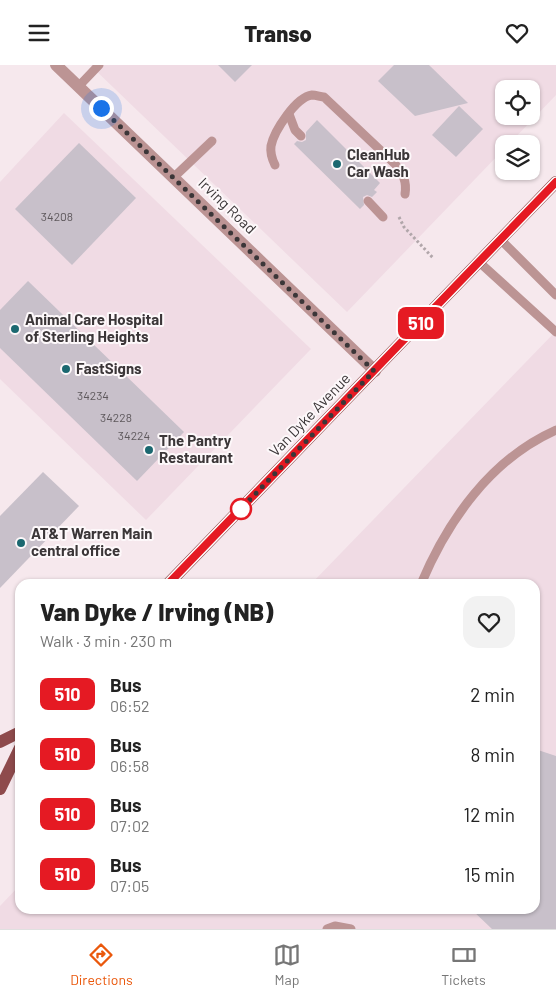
<!DOCTYPE html>
<meta charset="utf-8">
<style>
body{margin:0;font-family:Barlow,sans-serif;background:#f2f2f2;color:#222;height:100vh;display:flex;flex-direction:column;font-size:19px;white-space:nowrap}
*{box-sizing:border-box;margin:0}
p{font-size:16px;color:#767676}
.icon{flex:none;width:28px;height:28px;fill:none;stroke:currentColor;stroke-width:2;stroke-linecap:round;stroke-linejoin:round}
.map{position:relative;flex:1;overflow:hidden}
.drawer{position:absolute;left:15px;top:514px;width:525px;height:335px;display:flex;flex-direction:column;background:#fff;border-radius:15px;box-shadow:0 1px 4px #0004}
.drawer>*{flex:none}
.badge{padding:0 10px;border-radius:8px;font-size:18px;line-height:32px}
.buttons{position:absolute;left:495px;top:15px;display:grid;gap:10px}
.buttons a{display:grid;place-items:center;width:45px;height:45px;border-radius:10px;background:#fff;box-shadow:0 1px 4px #0004;font-size:25px}
.you{position:absolute;width:25px;height:25px;margin:-12px;border:4px solid #fff;border-radius:50%;background:#1a73e8;box-shadow:0 0 0 8px #1a73e833}
.map>.badge{position:absolute;translate:-50% -50%;box-shadow:0 0 0 2px #fff}
.round{display:grid;place-items:center;flex:none;width:52px;height:52px;border-radius:15px;background:#f2f2f2}
.head{display:flex;align-items:center;justify-content:space-between;height:85px;padding:0 25px}
h1{font-size:24px;font-weight:800;line-height:38px}
ul{padding:0;list-style:none}
li{display:flex;align-items:center;gap:15px;height:60px;padding:0 25px}
li div{flex:1}
li b{display:block;font-size:19px}
li em{font-style:normal}
li .badge{min-width:55px;font-weight:700;text-align:center}
header{display:flex;justify-content:space-between;align-items:center;height:65px;padding:0 25px;background:#fff;font-size:22px;font-weight:800}
.menu{display:flex;justify-content:space-around;align-items:center;height:70px;border-top:1px solid #e0e0e0;background:#fff;font-size:14px;color:#767676}
.menu a{display:grid;justify-items:center;gap:2px}
.menu .on{color:#ea580c}
.map>svg:first-child{display:block}
.built{fill:#f0dbe4;fill-rule:evenodd}
.building{fill:#c8c0ca}
.lines{fill:none;stroke-linecap:round;stroke-linejoin:round}
.path{stroke:#b1a6aa;stroke-width:3;stroke-dasharray:2.5 2.5;stroke-linecap:butt}
.service{stroke:#bc9494;stroke-width:9}
.minor{stroke:#bc9494;stroke-width:12}
.primary{stroke:#8e4a4c;stroke-width:12}
.line-casing{stroke:#fff;stroke-width:11}
.line{stroke:#e51a23;stroke-width:8}
.walk{stroke:#3b3638;stroke-width:5;stroke-dasharray:0 9}
.poi-dot{fill:#1b6870;stroke:#fdf8fa;stroke-width:2}
.stop-dot{fill:#fff;stroke:#e51a23;stroke-width:2.5}
.labels{text-anchor:middle;stroke-width:4;stroke-linejoin:round;paint-order:stroke}
.number-label{font-size:12px;fill:#5e585c}
.poi-label{font-size:15px;font-weight:bold;fill:#3b3638;stroke:#fdf8fa;text-anchor:start}
.street-label{font-size:15px;fill:#3b3638;stroke:#fdf8fa}
</style>
<header><svg class="icon" aria-label="menu" viewBox="0 0 24 24"><path d="M4 6h16M4 12h16M4 18h16"/></svg>Transo<svg class="icon" aria-label="heart" viewBox="0 0 24 24"><path d="M12 20l-8-8c-3-5 5-10 8-4 3-6 11-1 8 4z"/></svg></header>
<div class="map">
<svg width="556" height="864" viewBox="0 0 556 864">
<rect width="100%" height="100%" fill="#f6e8ed"/>
<g class="built">
<path d="M90 0H556V30L509 79H504V84L347 247ZM504 24H531V51H504Z"/>
<polygon points="64,48 311,284 146,455 0,314 0,117"/>
<polygon points="556,266 556,864 0,864 0,841 20,820 20,844 535,844 535,519 311,519"/>
</g>
<g class="building">
<polygon points="218,0 252,0 235,17"/>
<polygon points="394,0 429,0 468,38 415,51 378,16"/>
<polygon points="459,41 483,64 456,92 432,70"/>
<polygon points="317,55 380,118 374,125 377,127 372,132 367,130 363,132 364,140 360,144 294,79 297,76 302,77 306,75 306,67"/>
<polygon points="79,78 136,133 72,200 15,144"/>
<polygon points="28,216 184,367 137,416 0,283 0,245"/>
<polygon points="43,407 79,441 0,523 0,451"/>
<polygon points="535,684 556,691 556,864 492,864 471,844 535,844"/>
</g>
<g class="lines">
<polyline class="path" points="399,152 404,162 434,194"/>
<g class="service">
<polyline points="78,22 99,0"/>
<polyline points="289,49 295,65 301,71"/>
<path d="M275 100C272 94 270 88 271 81 274 66 296 32 312 30 316 30 321 32 324 32L395 99C403 109 407 116 405 129"/>
<polyline points="174,112 212,76"/>
<polyline points="368,136 383,152"/>
<polyline points="500,174 556,230"/>
<polyline points="479,197 556,267"/>
<path d="M421 519C448 455 491 394 556 365"/>
<polyline points="327,864 335,861 351,864"/>
</g>
<polyline class="minor" points="56,0 375,306"/>
<g class="primary">
<polyline points="168,519 556,117"/>
<polyline points="0,677 20,667"/>
<polyline points="0,724 20,683"/>
</g>
</g>
<g class="lines">
<defs>
<polyline id="line" points="168,519 556,117"/>
</defs>
<use href="#line" class="line-casing"/>
<use href="#line" class="line"/>
<polyline class="walk" points="101,43 374,306 238,447 241,444"/>
</g>
<g class="poi-dot">
<circle cx="337" cy="99" r="5"/>
<circle cx="15" cy="264" r="5"/>
<circle cx="66" cy="304" r="5"/>
<circle cx="149" cy="385" r="5"/>
<circle cx="21" cy="478" r="5"/>
</g>
<circle class="stop-dot" cx="241" cy="444" r="10"/>
<g class="labels">
<g class="number-label">
<text x="57" y="156">34208</text>
<text x="93" y="335">34234</text>
<text x="116" y="357">34228</text>
<text x="134" y="375">34224</text>
</g>
<g class="poi-label">
<text x="347" y="95">CleanHub<tspan x="347" dy="17">Car Wash</tspan></text>
<text x="25" y="260">Animal Care Hospital<tspan x="25" dy="17">of Sterling Heights</tspan></text>
<text x="76" y="309">FastSigns</text>
<text x="159" y="381">The Pantry<tspan x="159" dy="17">Restaurant</tspan></text>
<text x="31" y="474">AT&amp;T Warren Main<tspan x="31" dy="17">central office</tspan></text>
</g>
<g class="street-label">
<text transform="translate(227 141) rotate(44)" y="5">Irving Road</text>
<text transform="translate(310 350) rotate(-46)" y="5">Van Dyke Avenue</text>
</g>
</g>
</svg>
<div class="buttons">
<a><svg class="icon" aria-label="locate" viewBox="0 0 24 24"><circle cx="12" cy="12" r="6"/><path d="M12 2v4M12 18v4M2 12h4M18 12h4"/></svg></a>
<a><svg class="icon" aria-label="layers" viewBox="0 0 24 24"><path d="M12 4l9 5-9 5-9-5zM3 14l9 5 9-5"/></svg></a>
</div>
<div class="you" style="left:101px;top:43px"></div>
<b class="badge" style="left:421px;top:258px;background:#e51a23;color:#fff">510</b>
<section class="drawer">
<div class="head"><div><h1>Van Dyke / Irving (NB)</h1><p>Walk · 3 min · 230 m</p></div><a class="round"><svg class="icon" aria-label="heart" viewBox="0 0 24 24"><path d="M12 20l-8-8c-3-5 5-10 8-4 3-6 11-1 8 4z"/></svg></a></div>
<ul>
<li><span class="badge" style="background:#e51a23;color:#fff">510</span><div><b>Bus</b><p>06:52</p></div><em>2 min</em></li>
<li><span class="badge" style="background:#e51a23;color:#fff">510</span><div><b>Bus</b><p>06:58</p></div><em>8 min</em></li>
<li><span class="badge" style="background:#e51a23;color:#fff">510</span><div><b>Bus</b><p>07:02</p></div><em>12 min</em></li>
<li><span class="badge" style="background:#e51a23;color:#fff">510</span><div><b>Bus</b><p>07:05</p></div><em>15 min</em></li>
</ul>
</section>
</div>
<nav class="menu">
<a class="on"><svg class="icon" aria-label="directions" viewBox="0 0 24 24"><path d="M12 3l9 9-9 9-9-9zM9 14v-3h6M13 9l2 2-2 2"/></svg>Directions</a>
<a><svg class="icon" aria-label="map" viewBox="0 0 24 24"><path d="M3 6l6-2 6 2 6-2v14l-6 2-6-2-6 2zM9 4v14M15 6v14"/></svg>Map</a>
<a><svg class="icon" aria-label="tickets" viewBox="0 0 24 24"><path d="M3 7h18v10H3zM15 7v10"/></svg>Tickets</a>
</nav>
